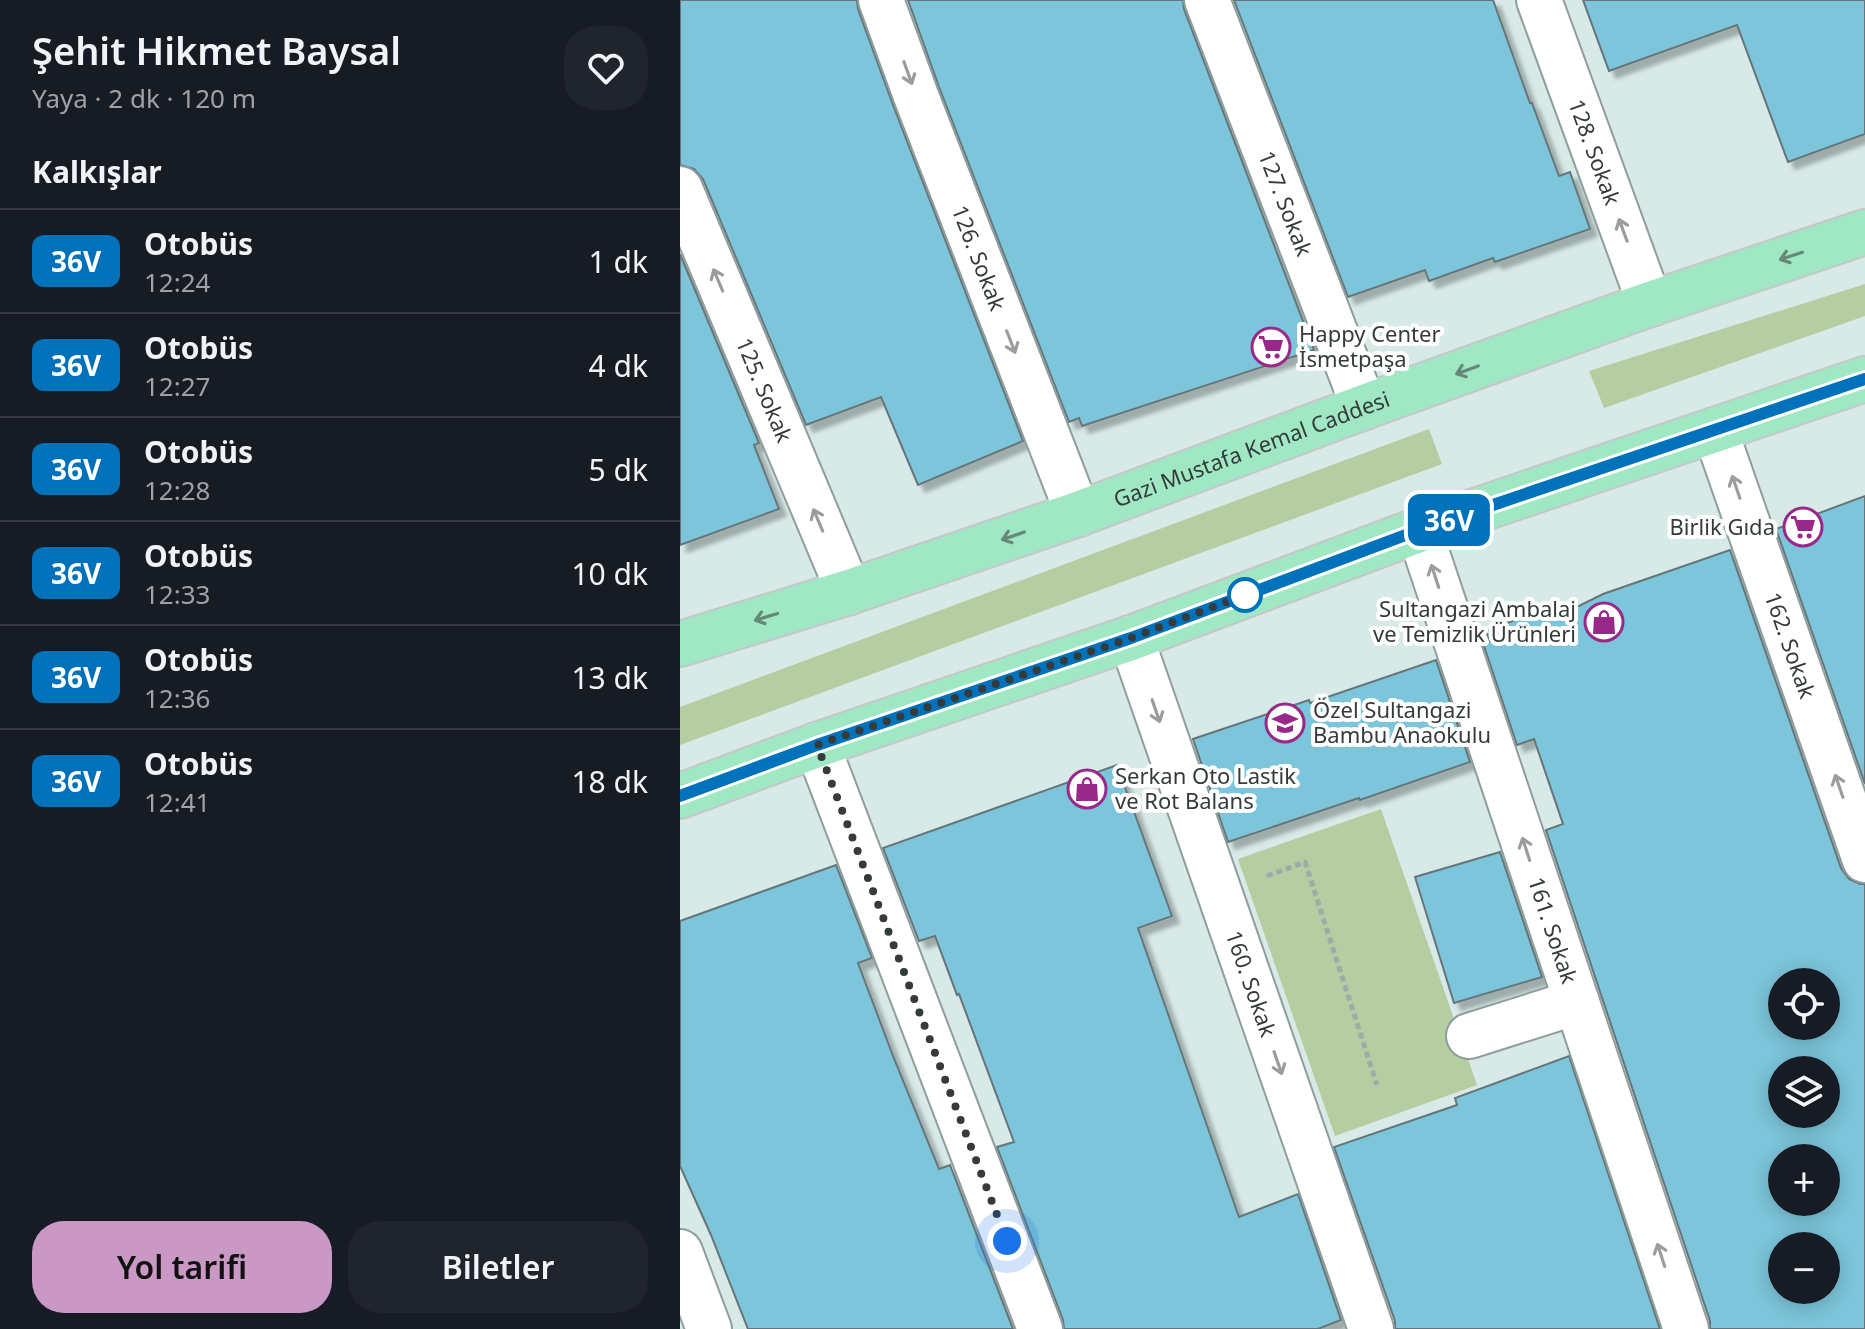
<!DOCTYPE html>
<html lang="tr">
<meta charset="utf-8">
<style>
body{margin:0;font-family:"Noto Sans",sans-serif;background:#20242c;color:#f1f3f6;height:100vh;display:flex;flex-direction:column;font-size:30px;white-space:nowrap}
*{box-sizing:border-box;margin:0}
p{font-size:26px;color:#9ea1a6}
.icon{flex:none;width:44px;height:44px;fill:none;stroke:currentColor;stroke-width:2;stroke-linecap:round;stroke-linejoin:round}
.map{position:relative;flex:1;overflow:hidden}
.drawer{display:flex;flex-direction:column;background:#171b24;width:680px}
.drawer>*{flex:none}
.badge{padding:0 16px;border-radius:12px;font-size:28px;line-height:52px}
.fabs{position:absolute;left:1088px;top:968px;display:grid;gap:16px}
.fabs a{display:grid;place-items:center;width:72px;height:72px;border-radius:50%;background:#171b24;box-shadow:0 4px 20px #0003;font-size:40px}
.you{position:absolute;width:40px;height:40px;margin:-20px;border:6px solid #fff;border-radius:50%;background:#1a73e8;box-shadow:0 0 0 12px #1a73e833}
.map>.badge{position:absolute;translate:-50% -50%;box-shadow:0 0 0 4px #fff}
h2{padding:0 32px;font-size:30px;line-height:72px}
.round{display:grid;place-items:center;flex:none;width:84px;height:84px;border-radius:32px;background:#20242c}
.overview{display:flex;align-items:center;justify-content:space-between;height:136px;padding:0 32px}
h1{font-size:38px;font-weight:600;line-height:60px}
.cta{display:flex;gap:16px;margin-top:auto;padding:16px 32px}
.cta a{flex:1;height:92px;border-radius:32px;background:#c998c5;color:#111;font-size:32px;font-weight:600;line-height:92px;text-align:center}
.cta a+a{background:#20242c;color:#f1f3f6}
ul{padding:0;list-style:none}
li{display:flex;align-items:center;gap:24px;height:104px;padding:0 32px;border-top:2px solid #363941}
li div{flex:1}
li b{display:block;font-size:30px}
li em{font-style:normal}
li .badge{min-width:88px;font-weight:700;text-align:center}
main{display:flex;flex:1;min-height:0}
.map>svg:first-child{display:block}
.green{fill:#b5cda1}
.building{fill:#7bc5da;stroke:#667579;stroke-width:2;fill-rule:evenodd;filter:url(#shadow)}
.lines{fill:none;stroke-linecap:round;stroke-linejoin:round}
.minor-casing{stroke:#8e9e9d;stroke-width:48}
.major-casing{stroke:#c6c8c8;stroke-width:48}
.path{stroke:#9daba9;stroke-width:5;stroke-dasharray:6 4;stroke-linecap:butt}
.minor{stroke:#fff;stroke-width:44}
.major{stroke:#a0e7c4;stroke-width:44}
.oneway{stroke:#9a9d9c}
.oneway2{stroke:#658878}
.line-casing{stroke:#fff;stroke-width:18}
.line{stroke:#0072bc;stroke-width:12}
.walk{stroke:#343b3a;stroke-width:8;stroke-dasharray:0 14.4}
.stop-dot{fill:#fff;stroke:#0072bc;stroke-width:4}
.labels{text-anchor:middle;stroke-width:8;stroke-linejoin:round;paint-order:stroke}
.street-label{font-size:22px;fill:#343b3a;stroke:#fff}
.poi-label{font-size:22px;fill:#343b3a;stroke:#fff;text-anchor:start}
</style>
<main>
<section class="drawer">
<div class="overview"><div><h1>Şehit Hikmet Baysal</h1><p>Yaya · 2 dk · 120 m</p></div><a class="round"><svg class="icon" aria-label="heart" viewBox="0 0 24 24"><path d="M12 20l-8-8c-3-5 5-10 8-4 3-6 11-1 8 4z"/></svg></a></div>
<h2>Kalkışlar</h2>
<ul>
<li><span class="badge" style="background:#0072bc;color:#fff">36V</span><div><b>Otobüs</b><p>12:24</p></div><em>1 dk</em></li>
<li><span class="badge" style="background:#0072bc;color:#fff">36V</span><div><b>Otobüs</b><p>12:27</p></div><em>4 dk</em></li>
<li><span class="badge" style="background:#0072bc;color:#fff">36V</span><div><b>Otobüs</b><p>12:28</p></div><em>5 dk</em></li>
<li><span class="badge" style="background:#0072bc;color:#fff">36V</span><div><b>Otobüs</b><p>12:33</p></div><em>10 dk</em></li>
<li><span class="badge" style="background:#0072bc;color:#fff">36V</span><div><b>Otobüs</b><p>12:36</p></div><em>13 dk</em></li>
<li><span class="badge" style="background:#0072bc;color:#fff">36V</span><div><b>Otobüs</b><p>12:41</p></div><em>18 dk</em></li>
</ul>
<div class="cta"><a>Yol tarifi</a><a>Biletler</a></div>
</section>
<div class="map">
<svg width="1185" height="1329" viewBox="0 0 1185 1329">
<defs>
<filter id="shadow"><feDropShadow dx="7" dy="7" stdDeviation="2" flood-color="#0004"/></filter>
</defs>
<rect width="100%" height="100%" fill="#d8eae8"/>
<g class="green">
<polygon points="1185,284 1185,316 924,408 909,371"/>
<polygon points="749,429 762,464 0,745 0,707"/>
<polygon points="701,809 797,1085 655,1136 558,859"/>
</g>
<g class="building">
<polygon points="0,0 177,0 178,9 213,105 343,441 238,485 201,397 126,425 23,179 14,169 0,165"/>
<polygon points="228,0 503,0 504,9 634,350 402,426 399,418 389,422 259,87"/>
<polygon points="554,0 813,0 850,103 852,103 879,176 890,172 910,229 815,262 813,258 749,281 745,270 668,297"/>
<polygon points="903,0 1185,0 1185,134 1108,162 1057,25 929,71"/>
<polygon points="0,254 79,443 74,445 99,509 0,545"/>
<polygon points="1185,496 1185,784 1096,529"/>
<path d="M1050 550 1161 868 1169 879 1180 884H1185V1329H1030V1321L866 830 883 824 854 739 837 745 803 643 810 641 806 631 867 608 873 619 923 594ZM1102 982H1146V1026H1102ZM1102 1070H1146V1114H1102ZM1102 1158H1146V1202H1102ZM1102 1246H1146V1290H1102Z"/>
<polygon points="756,660 790,762 680,800 679,798 548,842 513,739 629,700 630,703"/>
<polygon points="437,765 492,916 458,928 559,1217 618,1194 661,1320 638,1329 384,1329 383,1320 317,1147 334,1142 279,994 277,995 255,936 239,941 203,848"/>
<polygon points="820,852 862,977 774,1003 735,877"/>
<polygon points="156,865 192,958 178,963 213,1056 259,1169 270,1165 333,1329 68,1329 31,1235 0,1166 0,921"/>
<polygon points="889,1056 980,1329 715,1329 715,1321 654,1147 777,1105 775,1098"/>
</g>
<g class="lines">
<defs>
<g id="minor">
<path id="s1" d="M201 0 236 96 398 514"/>
<path id="s2" d="M527 0 684 407"/>
<path id="s3" d="M859 0 970 304"/>
<path id="s4" d="M0 189 169 592"/>
<path id="s5" d="M1035 430 1185 860"/>
<path id="s6" d="M739 530 1006 1329"/>
<path id="s7" d="M451 638 691 1329"/>
<polyline points="137,745 360,1329"/>
<polyline points="789,1036 897,1002"/>
<polyline points="0,1252 29,1329"/>
</g>
<g id="major">
<path id="s8" d="M0 644 169 592 398 514 684 407 970 304 1185 232"/>
<polyline points="0,796 137,745 451,638 739,530 1185,379"/>
</g>
</defs>
<use href="#minor" class="minor-casing"/>
<use href="#major" class="major-casing"/>
<polyline class="path" points="587,876 625,862 697,1085"/>
<use href="#minor" class="minor"/>
<use href="#major" class="major"/>
</g>
<defs><path id="oneway-shaft" d="M-6 0H5M1.5-3L5.5 0L1.5 3" fill="none" stroke-width="1.6" stroke-linecap="round" stroke-linejoin="round" transform="scale(2)"/></defs>
<g class="oneway">
<use href="#oneway-shaft" transform="translate(228 73) rotate(70)"/>
<use href="#oneway-shaft" transform="translate(943 230) rotate(-110)"/>
<use href="#oneway-shaft" transform="translate(38 280) rotate(-113)"/>
<use href="#oneway-shaft" transform="translate(331 342) rotate(69)"/>
<use href="#oneway-shaft" transform="translate(1056 487) rotate(-109)"/>
<use href="#oneway-shaft" transform="translate(138 520) rotate(-113)"/>
<use href="#oneway-shaft" transform="translate(755 576) rotate(-108)"/>
<use href="#oneway-shaft" transform="translate(476 711) rotate(71)"/>
<use href="#oneway-shaft" transform="translate(1159 786) rotate(-109)"/>
<use href="#oneway-shaft" transform="translate(846 849) rotate(-108)"/>
<use href="#oneway-shaft" transform="translate(598 1063) rotate(71)"/>
<use href="#oneway-shaft" transform="translate(981 1255) rotate(-108)"/>
</g>
<g class="oneway2">
<use href="#oneway-shaft" transform="translate(1111 256) rotate(162)"/>
<use href="#oneway-shaft" transform="translate(787 370) rotate(160)"/>
<use href="#oneway-shaft" transform="translate(333 536) rotate(161)"/>
<use href="#oneway-shaft" transform="translate(86 617) rotate(163)"/>
</g>
<g class="lines">
<defs>
<polyline id="line" points="0,796 137,745 451,638 739,530 1185,379"/>
</defs>
<use href="#line" class="line-casing"/>
<use href="#line" class="line"/>
<polyline class="walk" points="327,1241 137,745 451,638 565,595"/>
</g>
<defs>
<symbol id="supermarket-ring" viewBox="-11 -11 22 22"><circle r="9.5" fill="#fff" stroke="#982989" stroke-width="1.5"/><path d="M-6-5.5h2.5l.6 2H6L4.5 2H-2.5L-4.4-4H-6ZM-1.5 3.2a1.3 1.3 0 1 0 .1 0ZM3 3.2a1.3 1.3 0 1 0 .1 0Z" fill="#982989"/></symbol>
<symbol id="shop-ring" viewBox="-11 -11 22 22"><circle r="9.5" fill="#fff" stroke="#982989" stroke-width="1.5"/><path d="M-5-2.5h2.3a2.7 3.5 0 0 1 5.4 0H5L5.5 6h-11ZM-1.5-2.5h3a1.5 2.3 0 0 0-3 0Z" fill="#982989"/></symbol>
<symbol id="school-ring" viewBox="-11 -11 22 22"><circle r="9.5" fill="#fff" stroke="#982989" stroke-width="1.5"/><path d="M0-5L7-2L0 1L-7-2ZM-4 1L0 2.5L4 1V4Q0 6-4 4Z" fill="#982989"/></symbol>
</defs>
<g fill-rule="evenodd">
<use href="#supermarket-ring" x="569" y="325" width="44" height="44"/>
<use href="#supermarket-ring" x="1101" y="505" width="44" height="44"/>
<use href="#shop-ring" x="902" y="600" width="44" height="44"/>
<use href="#school-ring" x="583" y="701" width="44" height="44"/>
<use href="#shop-ring" x="385" y="767" width="44" height="44"/>
</g>
<circle class="stop-dot" cx="565" cy="595" r="16"/>
<g class="labels">
<g class="street-label">
<text dy="8" stroke="none"><textPath href="#s3" startOffset="162">128. Sokak</textPath></text>
<text dy="8" stroke="none"><textPath href="#s2" startOffset="218">127. Sokak</textPath></text>
<text dy="8" stroke="none"><textPath href="#s1" startOffset="276">126. Sokak</textPath></text>
<text dy="8" stroke="none"><textPath href="#s4" startOffset="218">125. Sokak</textPath></text>
<text dy="8" stroke="none"><textPath href="#s8" startOffset="604">Gazi Mustafa Kemal Caddesi</textPath></text>
<text dy="8" stroke="none"><textPath href="#s5" startOffset="228">162. Sokak</textPath></text>
<text dy="8" stroke="none"><textPath href="#s6" startOffset="422">161. Sokak</textPath></text>
<text dy="8" stroke="none"><textPath href="#s7" startOffset="366">160. Sokak</textPath></text>
</g>
<g class="poi-label">
<text x="619" y="342">Happy Center<tspan x="619" dy="25">İsmetpaşa</tspan></text>
<text x="1095" y="535" text-anchor="end">Birlik Gıda</text>
<text x="896" y="617" text-anchor="end">Sultangazi Ambalaj<tspan x="896" dy="25">ve Temizlik Ürünleri</tspan></text>
<text x="633" y="718">Özel Sultangazi<tspan x="633" dy="25">Bambu Anaokulu</tspan></text>
<text x="435" y="784">Serkan Oto Lastik<tspan x="435" dy="25">ve Rot Balans</tspan></text>
</g>
</g>
</svg>
<div class="fabs">
<a><svg class="icon" aria-label="locate" viewBox="0 0 24 24"><circle cx="12" cy="12" r="6"/><path d="M12 2v4M12 18v4M2 12h4M18 12h4"/></svg></a>
<a><svg class="icon" aria-label="layers" viewBox="0 0 24 24"><path d="M12 4l9 5-9 5-9-5zM3 14l9 5 9-5"/></svg></a>
<a>+</a>
<a>−</a>
</div>
<div class="you" style="left:327px;top:1241px"></div>
<b class="badge" style="left:769px;top:520px;background:#0072bc;color:#fff">36V</b>
</div>
</main>
